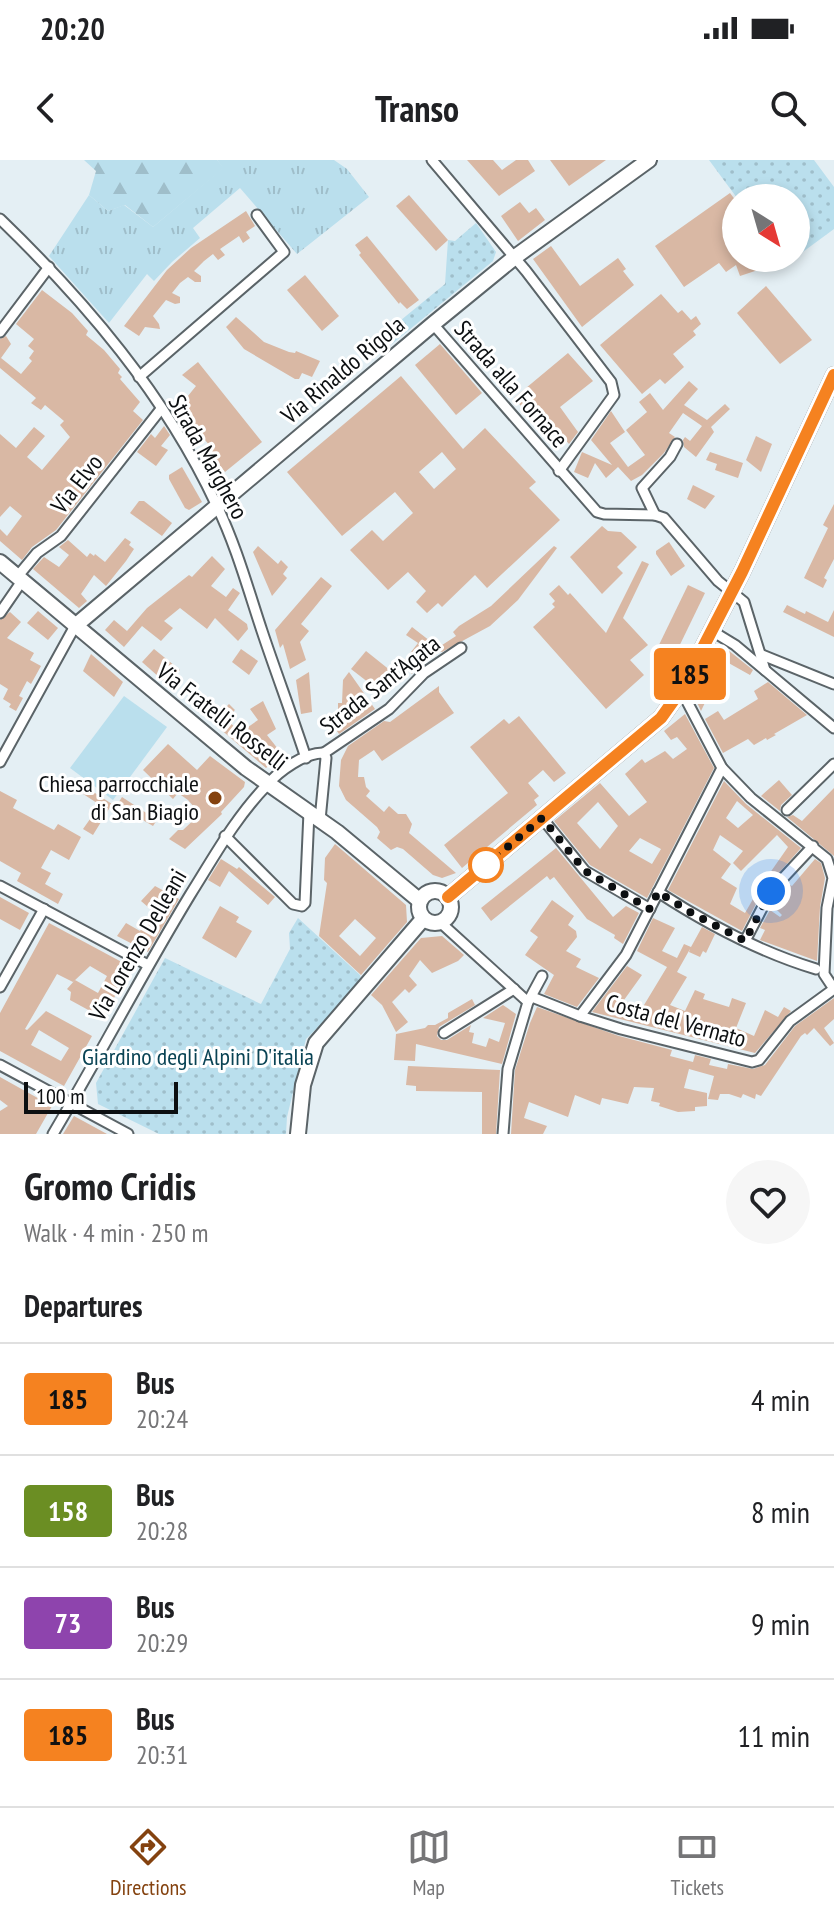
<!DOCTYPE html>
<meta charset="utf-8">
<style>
body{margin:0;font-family:"PT Sans Narrow",sans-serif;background:#f6f6f6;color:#202124;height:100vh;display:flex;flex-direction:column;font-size:30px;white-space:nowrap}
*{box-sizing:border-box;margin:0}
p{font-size:26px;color:#757577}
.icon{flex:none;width:44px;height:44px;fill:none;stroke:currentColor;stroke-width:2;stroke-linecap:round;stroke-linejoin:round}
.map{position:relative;height:974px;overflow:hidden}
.panel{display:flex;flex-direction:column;background:#fff;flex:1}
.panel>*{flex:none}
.badge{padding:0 16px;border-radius:6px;font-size:28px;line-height:52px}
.needle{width:52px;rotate:143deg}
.fabs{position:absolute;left:722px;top:24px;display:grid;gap:16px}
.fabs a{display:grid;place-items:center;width:88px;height:88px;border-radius:50%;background:#fff;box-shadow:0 4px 12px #0003;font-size:40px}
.scale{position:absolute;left:24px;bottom:20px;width:154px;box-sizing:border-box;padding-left:8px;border:4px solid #0c0f11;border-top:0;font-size:22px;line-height:28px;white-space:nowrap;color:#0c0f11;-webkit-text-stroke:6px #fff;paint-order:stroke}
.you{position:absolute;width:40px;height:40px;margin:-20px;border:6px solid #fff;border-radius:50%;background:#1a73e8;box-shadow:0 0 0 12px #1a73e833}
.map>.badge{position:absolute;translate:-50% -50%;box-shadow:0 0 0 4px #fff}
h2{padding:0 24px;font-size:30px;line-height:72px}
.round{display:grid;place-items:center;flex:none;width:84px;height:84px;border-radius:42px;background:#f6f6f6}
.head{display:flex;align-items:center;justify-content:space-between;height:136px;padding:0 24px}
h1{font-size:38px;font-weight:600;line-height:60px}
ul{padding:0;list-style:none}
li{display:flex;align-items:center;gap:24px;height:112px;padding:0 24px;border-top:2px solid #e0e0e0}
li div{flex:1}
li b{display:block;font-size:30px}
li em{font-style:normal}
li .badge{min-width:88px;font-weight:700;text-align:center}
.status{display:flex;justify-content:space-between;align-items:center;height:56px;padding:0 40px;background:#fff;direction:ltr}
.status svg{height:22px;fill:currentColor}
header{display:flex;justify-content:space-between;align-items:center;height:104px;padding:0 24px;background:#fff;font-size:36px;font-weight:600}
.menu{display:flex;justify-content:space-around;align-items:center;height:112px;border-top:2px solid #e0e0e0;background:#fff;font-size:22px;color:#757577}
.menu a{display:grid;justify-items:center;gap:4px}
.menu .on{color:#84420f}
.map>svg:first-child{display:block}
.grass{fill:url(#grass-tufts)}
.forest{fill:url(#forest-firs)}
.park{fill:url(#park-dots)}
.pitch{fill:#badfed}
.building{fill:#d9b8a4;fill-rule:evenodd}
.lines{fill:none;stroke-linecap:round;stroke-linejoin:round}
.street-casing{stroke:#5b6468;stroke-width:13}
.secondary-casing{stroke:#5b6468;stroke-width:18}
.street{stroke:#fff;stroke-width:9}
.secondary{stroke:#fff;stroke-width:14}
.line-casing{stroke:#fff;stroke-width:18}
.line{stroke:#f58220;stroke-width:12}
.walk{stroke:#0c0f11;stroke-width:8;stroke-dasharray:0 14.4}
.poi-dot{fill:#84420f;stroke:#fff;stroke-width:3}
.stop-dot{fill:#fff;stroke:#f58220;stroke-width:4}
.labels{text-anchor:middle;stroke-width:6;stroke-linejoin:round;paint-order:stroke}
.street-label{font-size:24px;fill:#0c0f11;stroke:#fff}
.poi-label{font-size:24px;fill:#0c0f11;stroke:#fff;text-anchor:end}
.park-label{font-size:24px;fill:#094354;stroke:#fff}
</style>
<div class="status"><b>20:20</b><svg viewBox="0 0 49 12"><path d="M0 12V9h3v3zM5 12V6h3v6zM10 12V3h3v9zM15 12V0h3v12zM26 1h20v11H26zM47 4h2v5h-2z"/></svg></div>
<header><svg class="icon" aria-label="back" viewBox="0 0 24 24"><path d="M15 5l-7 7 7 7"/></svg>Transo<svg class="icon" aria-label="search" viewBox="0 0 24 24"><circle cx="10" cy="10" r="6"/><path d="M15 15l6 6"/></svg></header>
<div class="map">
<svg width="834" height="974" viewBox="0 0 834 974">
<defs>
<pattern id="grass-tufts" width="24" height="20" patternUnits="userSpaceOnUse" patternTransform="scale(2)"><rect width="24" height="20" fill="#badfed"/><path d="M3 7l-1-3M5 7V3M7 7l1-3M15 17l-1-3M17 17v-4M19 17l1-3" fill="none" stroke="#9fbeca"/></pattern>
<pattern id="forest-firs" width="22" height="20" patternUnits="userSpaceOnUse" patternTransform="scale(2)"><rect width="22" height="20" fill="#badfed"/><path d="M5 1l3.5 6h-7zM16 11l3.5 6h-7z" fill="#9fbeca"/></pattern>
<pattern id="park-dots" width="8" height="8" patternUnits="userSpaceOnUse" patternTransform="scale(2)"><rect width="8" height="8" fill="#badfed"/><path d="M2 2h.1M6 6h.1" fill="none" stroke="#9fbeca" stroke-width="1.8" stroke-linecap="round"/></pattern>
</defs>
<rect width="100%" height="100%" fill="#e4eff4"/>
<polygon class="grass" points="217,0 334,0 347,9 369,37 297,94 240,28 193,68 200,78 172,102 154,121 147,114 109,163 49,96 89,35 108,51 124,45 153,67 223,8"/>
<polygon class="forest" points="84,0 217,0 224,8 153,67 125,45 108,51 89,35 96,11"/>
<g class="park">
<polygon points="709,0 814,0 834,27 834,69 796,97 796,38 737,38"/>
<polygon points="476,63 496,92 493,101 392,184 384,174 445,124 448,80 455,81"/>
<polygon points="298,758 360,815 362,824 306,879 287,957 286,974 159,974 98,944 96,923 165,798 261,844 290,789 289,773"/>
</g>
<polygon class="pitch" points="124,536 167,567 113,640 70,608"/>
<g class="building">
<polygon points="467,0 493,0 502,10 516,0 528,0 535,11 499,36"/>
<polygon points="550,0 606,0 569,26"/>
<polygon points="730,33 736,41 736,98 791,99 740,116 736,105 726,112 719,103 684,127 655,86"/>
<polygon points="409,35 448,80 436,91 396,46"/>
<polygon points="520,42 529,53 536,48 545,60 518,81 501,56"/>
<polygon points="246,51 255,66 246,72 250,78 243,83 239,76 220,89 225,95 218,100 213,94 204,101 194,111 201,116 201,122 195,122 188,117 180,123 172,133 180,137 180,143 175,144 166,140 153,156 159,164 160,169 145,167 139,176 124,166 167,110 191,88"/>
<polygon points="367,76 419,140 407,149 400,142 399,144 359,95 361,93 355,85"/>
<polygon points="551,86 580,126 618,98 626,109 623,111 634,125 582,167 533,99"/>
<polygon points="305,115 339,156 322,171 287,130"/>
<polygon points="766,126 812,180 780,204 737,153"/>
<polygon points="42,130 72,153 88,171 86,175 104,190 120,209 118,213 122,217 120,219 140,242 133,251 143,260 56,370 32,387 22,400 0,381 0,369 7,376 22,356 10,346 0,357 0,274 16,288 34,267 45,276 27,297 42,310 70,277 60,265 64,261 45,245 41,250 31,243 36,238 0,208 0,179 6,176 11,184 1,198 21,214 32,201 29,198 34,191 28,186 34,179 16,164"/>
<polygon points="661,134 678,153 682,150 691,160 696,156 701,164 693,171 696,175 673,194 684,207 665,224 660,219 642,234 600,185"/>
<polygon points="236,157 264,182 289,192 295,193 296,191 320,201 312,217 302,213 299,219 295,219 244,189 226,167"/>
<polygon points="440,184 482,233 456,255 415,205"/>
<polygon points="568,193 593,221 560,247 578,272 569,284 546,257 537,264 514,238"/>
<polygon points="198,202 262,282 225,312 207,289 210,286 189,261 183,266 175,252 196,226 182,215"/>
<path d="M401 216 463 289 485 268 536 322 529 328 560 360 487 428 475 415 442 447 438 443 427 453 416 442 426 431 408 412 388 430 350 390 372 370 383 381 413 353 395 332 342 376 287 312ZM442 292 456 309 434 329 419 312Z"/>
<polygon points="689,221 698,229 684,245 707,260 725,244 730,249 711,267 714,272 696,297 684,287 683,280 685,277 690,281 702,266 683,253 669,273 675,277 664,293 642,315 631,321 618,307 606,318 595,303 588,318 574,312 582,292 612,305 591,280 611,251 625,272 610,283 628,307 645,295 626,270 647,252 639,242 650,233 663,250"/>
<polygon points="164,266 170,275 161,286 168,290 156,306 137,292 151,274 155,278"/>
<polygon points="756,276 772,284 761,312 746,300"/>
<polygon points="710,292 743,303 738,318 715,310 717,304 706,300"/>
<polygon points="182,307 202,342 189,350 185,348 169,319 169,315"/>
<polygon points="693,325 715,336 705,349 687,339"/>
<polygon points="139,341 144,341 172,363 162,376 130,353"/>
<polygon points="834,344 834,399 824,418 827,420 823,428 804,418 828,368 823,365"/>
<polygon points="602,366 608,371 621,372 637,387 617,407 623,413 602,434 570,397"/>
<polygon points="125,378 131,382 129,385 134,389 126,401 106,426 94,415 81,434 87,441 79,448 33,409 44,397 59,407 69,395 59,387 68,380 87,397 90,393 94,396 95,394 105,402"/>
<polygon points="669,382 685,406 671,416 656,394 656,391"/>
<polygon points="258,386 278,404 281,400 288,407 283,414 287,418 272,436 253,392"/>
<polygon points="554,386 557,388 518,440 490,466 442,492 436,489 456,476 453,472 459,466 491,446"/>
<polygon points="212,396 225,409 211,426 226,437 233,428 240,433 228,450 247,464 248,469 238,481 215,458 207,469 180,448 164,461 173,468 161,481 142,466 124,487 105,470 114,460 127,471 147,448 189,415 192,417"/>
<polygon points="642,401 649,404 623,458 648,485 630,500 644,515 606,549 533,467 555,447 552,444 555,441 549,434 559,425 568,435 570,433 606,473"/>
<polygon points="321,417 332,426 301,464 309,471 300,482 306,500 290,509 283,484 280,488 275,470"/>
<polygon points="688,425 705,433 673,499 656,491"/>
<polygon points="787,445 805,454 806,451 828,462 834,450 834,477 783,452"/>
<polygon points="38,451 58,468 48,480 27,463"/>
<polygon points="10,452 21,462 7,478 34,493 30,500 41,506 31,524 27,521 19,536 23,538 16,551 9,547 11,544 3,539 8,529 0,524 0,460"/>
<polygon points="412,467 430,481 412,514 401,505 418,483 406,475"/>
<polygon points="723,486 753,510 750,515 725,501 701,551 695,538 719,488"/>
<polygon points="154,489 180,510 168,525 142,502"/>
<polygon points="241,489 258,501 249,515 232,502"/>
<polygon points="366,491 396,515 382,533 351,509"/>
<polygon points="91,494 123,522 114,537 83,511"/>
<polygon points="309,512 312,552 301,554 296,520"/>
<polygon points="349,512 375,549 339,574 335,568 335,556 338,555 338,543 342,543 343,520"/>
<polygon points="768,522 807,555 774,574 776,575 767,580 766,578 754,585 748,579 723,593 705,559 718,551 724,560 758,539 754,531"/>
<polygon points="439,526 439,532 454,553 382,601 374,590 359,600 358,617 364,617 366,627 370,631 366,636 384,652 389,646 398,654 406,654 412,664 409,673 456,713 442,718 433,715 403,689 397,687 391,690 377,678 380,672 377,667 346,640 339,626 341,600 348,586 384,561 390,562"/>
<polygon points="263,541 276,569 267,575 282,594 266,608 212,562 229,544 235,550 229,556 232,559 229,562 241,572 258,560 250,549"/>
<path d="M685 554 714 608 647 738 590 705 554 661 600 623 629 656 647 642 625 614 642 599 645 603 665 591 673 599 687 589 677 577 671 580 664 571ZM598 642 618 666 600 689 577 663ZM640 678 661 689 652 704 629 691Z"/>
<polygon points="519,556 566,613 554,622 543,610 528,623 539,636 534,640 537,645 462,708 444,685 508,633 470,587 504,559 509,564"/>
<polygon points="168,584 197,610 210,596 245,622 244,627 221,652 222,654 185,689 169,679 178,670 183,670 200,654 188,640 178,633 173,639 143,610"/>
<polygon points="779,620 792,635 781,645 780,651 761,636"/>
<path d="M724 621 746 644 801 688 761 733 758 730 788 687 777 675 741 711 733 703 743 691 720 675 713 690 731 704 721 718 737 728 730 744 745 753 753 739 757 742 742 771 668 730ZM737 641 753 655 738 668 726 658Z"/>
<polygon points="78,622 112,644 93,675 83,669 100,645 74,628"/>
<polygon points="834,628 834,696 787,657 793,655 802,661"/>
<polygon points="0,631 17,640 13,648 54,670 58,664 81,677 69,700 51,690 41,708 51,713 45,724 63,734 58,744 17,721 21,713 0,701"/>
<polygon points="122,637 157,660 153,666 117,645"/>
<path d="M335 684 406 745 407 762 361 815 319 776 327 723 324 720 325 698ZM355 759 376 778 360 796 339 776Z"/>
<polygon points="556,688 613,757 626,746 639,753 623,784 614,778 615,775 587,759 554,717 550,720 547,716 491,761 481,748"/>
<polygon points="221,699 237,709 239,707 275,737 268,745 229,711 220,727 208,720"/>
<polygon points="815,699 821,703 825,718 820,747 817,801 760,780 765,770 760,768 770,750 780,757 782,755 772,745 777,735 788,724 792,726"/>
<polygon points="155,726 179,739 148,792 117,776 126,763 140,771 142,768 145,770 155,753 141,741"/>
<polygon points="0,737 29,753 20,770 0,759"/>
<polygon points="552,740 574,756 568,765 576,771 577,777 566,791 581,799 576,807 599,818 577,847 544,834 554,815 525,795 538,777 530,771"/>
<polygon points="220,746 239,757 236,762 252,771 236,798 202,778"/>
<polygon points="653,758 675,768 662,791 677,798 684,784 691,787 702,767 715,774 706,793 703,791 700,797 689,792 690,789 677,812 687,817 670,845 685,851 695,830 705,834 703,839 729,847 732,838 746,843 736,868 754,876 765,850 778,857 784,847 791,851 755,893 592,852 627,806 642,815 624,840 641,850 667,807 637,791"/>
<path d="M49 763 131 807 103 858 70 840 71 832 67 829 75 820 98 833 107 816 90 806 73 822 57 814 25 869 27 870 46 851 92 876 64 926 0 891V853ZM39 870 69 888 61 901 31 885Z"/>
<polygon points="442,776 464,795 458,801 432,813 420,800 409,816 417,825 409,833 405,829 392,842 408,862 396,872 382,845 371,835 421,778"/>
<polygon points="834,838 834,859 824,868 834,883 830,886 814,868 807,875 805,873 801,876 761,936 756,934 755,939 743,934 741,938 729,934 720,934 718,940 708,939 714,916 689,909 684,928 707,933 707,946 695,947 695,951 678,952 659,946 660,943 651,941 654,928 634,927 628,944 602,938 600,945 575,935 568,957 529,942 524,958 547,966 543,974 511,974 515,910 530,863 537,847 619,876 672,890 670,896 693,902 695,895 711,899 709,905 727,909 728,904 753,909 765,905 795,866"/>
<polygon points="472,839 475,845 477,844 439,867 437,876 441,880 447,880 471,865 469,872 474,873 472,883 486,887 489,878 499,882 505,863 483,858 503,845 516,854 502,904 416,884 415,901 394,900 396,874 425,868 428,865 435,865 448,858 448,853"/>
<polygon points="408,906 500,910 496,974 482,974 482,932 416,931 416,926 406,925"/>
<polygon points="0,917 52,946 36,974 0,974 0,951 8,946 0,940"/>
<polygon points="74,956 107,974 63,974"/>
</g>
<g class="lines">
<defs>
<g id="street">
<polyline points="432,0 526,111 611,222 614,235 559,311"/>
<path d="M0 59C86 142 165 235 216 344 236 385 248 429 262 471 276 513 292 555 306 598"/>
<polyline points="433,164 597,352 604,354 655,355 664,358 718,421 744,442 765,510"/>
<polyline points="0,172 49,107"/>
<polyline points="139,217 284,92 257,55"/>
<polyline points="655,355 642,328 670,297 677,284"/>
<polyline points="17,417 37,393 61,376 161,249"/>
<polyline points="0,453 22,421"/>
<polyline points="712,471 735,485 834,568"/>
<polyline points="762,495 834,524"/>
<polyline points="324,593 389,549 424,513 461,488"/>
<polyline points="0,602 75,466"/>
<polyline points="787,650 834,604"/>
<polyline points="542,658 585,711 650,749"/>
<polyline points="225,676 293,744 302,746 305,743 309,652"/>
<polyline points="0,726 148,805"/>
<path d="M658 732C707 764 760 792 816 809"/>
<polyline points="441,763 528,842"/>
<polyline points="745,781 771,731 813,686"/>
<polyline points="0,827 44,749"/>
<polyline points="532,837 580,856 621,869 752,902 759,900 790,861 834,829 824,814 827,748 833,718 827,699 751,638 722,608 681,530"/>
<polyline points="580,856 626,795 722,608"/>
<polyline points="444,873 514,829"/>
<polyline points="0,905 128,974"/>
<path d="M53 974C100 895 142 814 190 735 214 697 235 658 267 625 279 611 305 592 324 593L326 598 320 660"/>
<polyline points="503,974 508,909 528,842 542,816"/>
</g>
<g id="secondary">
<polyline points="0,402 246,608 337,672 420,741"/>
<polyline points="75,466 433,164 515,97 649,0"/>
<circle cx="435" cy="747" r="16"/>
<polyline points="448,737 661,558 681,530 742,412 834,215"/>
<polyline points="298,974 303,925 316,883 423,759"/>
</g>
</defs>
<use href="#street" class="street-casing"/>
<use href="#secondary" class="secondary-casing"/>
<use href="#street" class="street"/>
<use href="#secondary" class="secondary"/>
</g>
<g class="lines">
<defs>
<polyline id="line" points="448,737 661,558 681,530 742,412 834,215"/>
</defs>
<use href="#line" class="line-casing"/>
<use href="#line" class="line"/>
<polyline class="walk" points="486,705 542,658 585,711 650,749 658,732 690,752 745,781 771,731"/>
</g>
<circle class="poi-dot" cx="215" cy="638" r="8"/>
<circle class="stop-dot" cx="486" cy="705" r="16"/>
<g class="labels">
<g class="street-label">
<text transform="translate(343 210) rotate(-40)" y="8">Via Rinaldo Rigola</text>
<text transform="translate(511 224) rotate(49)" y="8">Strada alla Fornace</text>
<text transform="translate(208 297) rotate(61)" y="8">Strada Marghero</text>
<text transform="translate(77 324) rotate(-52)" y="8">Via Elvo</text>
<text transform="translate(380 525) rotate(-38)" y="8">Strada Sant'Agata</text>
<text transform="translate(222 557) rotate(38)" y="8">Via Fratelli Rosselli</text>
<text transform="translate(138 785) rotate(-60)" y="8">Via Lorenzo Delleani</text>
<text transform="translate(676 861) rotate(15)" y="8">Costa del Vernato</text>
</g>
<g class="poi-label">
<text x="199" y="632">Chiesa parrocchiale<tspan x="199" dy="28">di San Biagio</tspan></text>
</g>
<g class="park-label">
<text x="198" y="905">Giardino degli Alpini D'italia</text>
</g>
</g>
</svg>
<div class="fabs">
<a><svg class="needle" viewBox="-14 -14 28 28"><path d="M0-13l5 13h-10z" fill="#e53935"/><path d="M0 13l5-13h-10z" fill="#757577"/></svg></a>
</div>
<div class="scale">100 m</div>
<div class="you" style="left:771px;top:731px"></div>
<b class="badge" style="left:690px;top:514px;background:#f58220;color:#111">185</b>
</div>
<section class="panel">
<div class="head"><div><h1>Gromo Cridis</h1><p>Walk · 4 min · 250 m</p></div><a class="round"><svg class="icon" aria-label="heart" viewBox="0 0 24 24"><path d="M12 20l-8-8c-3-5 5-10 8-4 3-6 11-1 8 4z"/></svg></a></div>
<h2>Departures</h2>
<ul>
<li><span class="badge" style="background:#f58220;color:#111">185</span><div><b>Bus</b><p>20:24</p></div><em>4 min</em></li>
<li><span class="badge" style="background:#6b8e23;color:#fff">158</span><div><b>Bus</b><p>20:28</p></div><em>8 min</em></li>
<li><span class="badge" style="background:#8e44ad;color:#fff">73</span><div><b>Bus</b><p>20:29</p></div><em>9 min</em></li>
<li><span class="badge" style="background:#f58220;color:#111">185</span><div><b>Bus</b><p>20:31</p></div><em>11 min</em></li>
</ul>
</section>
<nav class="menu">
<a class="on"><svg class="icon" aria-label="directions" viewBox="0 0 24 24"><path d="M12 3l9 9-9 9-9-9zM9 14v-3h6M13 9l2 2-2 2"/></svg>Directions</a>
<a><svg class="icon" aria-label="map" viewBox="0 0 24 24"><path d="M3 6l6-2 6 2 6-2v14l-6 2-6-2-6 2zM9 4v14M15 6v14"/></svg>Map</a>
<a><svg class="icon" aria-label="tickets" viewBox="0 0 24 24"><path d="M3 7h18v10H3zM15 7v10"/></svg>Tickets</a>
</nav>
